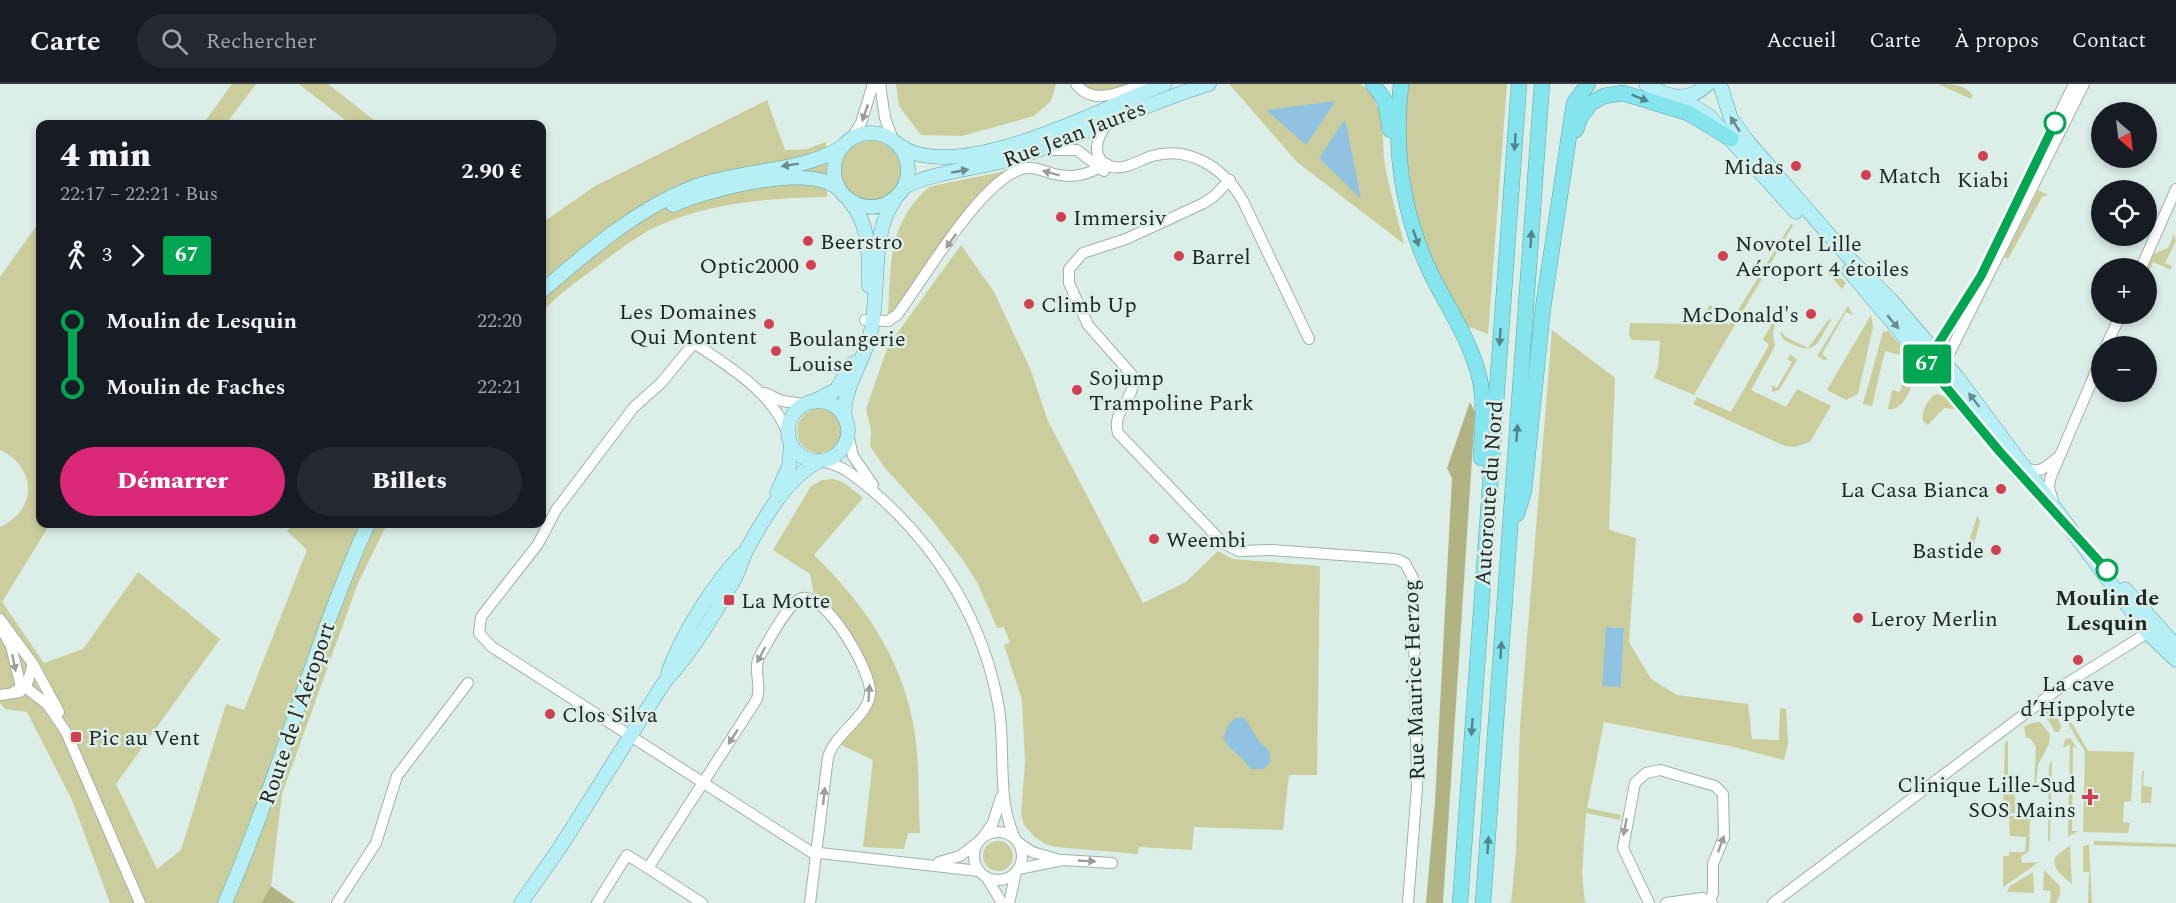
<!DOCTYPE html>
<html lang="fr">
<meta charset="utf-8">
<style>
body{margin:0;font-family:Spectral,serif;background:#242831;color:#f1f3f6;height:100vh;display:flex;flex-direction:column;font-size:22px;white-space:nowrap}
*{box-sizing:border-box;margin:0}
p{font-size:20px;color:#9ea1a6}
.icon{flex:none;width:33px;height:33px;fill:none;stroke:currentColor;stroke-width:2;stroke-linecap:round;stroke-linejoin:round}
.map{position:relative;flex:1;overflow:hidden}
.panel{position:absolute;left:36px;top:36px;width:510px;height:408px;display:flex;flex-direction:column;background:#171b24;border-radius:12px;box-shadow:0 3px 9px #0003}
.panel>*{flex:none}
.badge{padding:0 12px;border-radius:4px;font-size:21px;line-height:39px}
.needle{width:39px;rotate:152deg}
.buttons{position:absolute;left:2091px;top:18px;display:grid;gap:12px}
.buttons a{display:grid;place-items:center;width:66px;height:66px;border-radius:50%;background:#171b24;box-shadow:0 3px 9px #0003;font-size:30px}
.map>.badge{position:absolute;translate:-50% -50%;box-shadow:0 0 0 3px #fff}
.legs{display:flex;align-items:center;gap:9px;height:66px;padding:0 24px;font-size:20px}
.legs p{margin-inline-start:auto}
.summary{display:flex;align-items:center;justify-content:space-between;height:102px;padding:0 24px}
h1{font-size:33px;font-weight:800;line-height:45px}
.primary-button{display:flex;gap:12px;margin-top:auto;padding:12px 24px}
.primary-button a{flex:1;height:69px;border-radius:36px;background:#db2777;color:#fff;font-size:24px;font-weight:800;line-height:69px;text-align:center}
.primary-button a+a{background:#242831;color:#f1f3f6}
ul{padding:0 24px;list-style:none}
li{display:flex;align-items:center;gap:21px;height:66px;font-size:22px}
li i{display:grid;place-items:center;width:9px;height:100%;margin:0 8px;background:currentColor}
li i::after{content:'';width:15px;height:15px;margin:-8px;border:4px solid;border-radius:50%;background:#171b24}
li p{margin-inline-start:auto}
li:first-child i{background:linear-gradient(#0000 50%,currentColor 0)}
li:last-child i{background:linear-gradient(currentColor 50%,#0000 0)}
header{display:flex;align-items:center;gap:36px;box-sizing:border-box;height:84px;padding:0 30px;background:#171b24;border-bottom:2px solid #363941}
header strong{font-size:28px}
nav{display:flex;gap:33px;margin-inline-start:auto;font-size:21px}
.search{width:420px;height:54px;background:#242831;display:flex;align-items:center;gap:15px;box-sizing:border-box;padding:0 21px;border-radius:33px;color:#9ea1a6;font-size:22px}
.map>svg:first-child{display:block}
.green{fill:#cbce9c;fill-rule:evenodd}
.forest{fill:#b1b482}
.water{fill:#90c3e1}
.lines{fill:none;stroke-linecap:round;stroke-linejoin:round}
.minor-casing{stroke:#a0b1ab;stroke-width:12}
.major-casing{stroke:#62a2a8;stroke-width:15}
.highway-casing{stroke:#62a2a8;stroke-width:16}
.minor{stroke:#fff;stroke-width:10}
.major{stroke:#b6eff5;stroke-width:14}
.highway{stroke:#85e5ee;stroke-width:15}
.oneway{fill:#52868a}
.oneway2{fill:#9b9e9d}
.oneway3{fill:#6b8b8d}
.line-1-casing{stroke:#fff;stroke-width:14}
.line-1{stroke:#00a651;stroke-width:9}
.stop-1-dot{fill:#fff;stroke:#00a651;stroke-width:3}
.poi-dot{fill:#d04051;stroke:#dbeee7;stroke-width:2}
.labels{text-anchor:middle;stroke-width:5;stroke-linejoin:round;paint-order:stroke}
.street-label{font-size:22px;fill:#202725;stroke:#dbeee7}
.poi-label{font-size:22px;fill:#202725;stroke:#dbeee7;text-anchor:start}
.stop-label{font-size:22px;font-weight:bold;fill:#202725;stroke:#dbeee7}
</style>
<header>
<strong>Carte</strong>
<div class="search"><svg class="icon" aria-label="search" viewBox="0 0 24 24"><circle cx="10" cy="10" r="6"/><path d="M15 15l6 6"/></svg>Rechercher</div>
<nav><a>Accueil</a><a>Carte</a><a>À propos</a><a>Contact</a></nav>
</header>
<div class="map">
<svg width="2176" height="819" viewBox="0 0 2176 819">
<rect width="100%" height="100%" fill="#dbeee7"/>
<g class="green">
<polygon points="232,0 256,0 226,40 203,40"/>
<polygon points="299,0 328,0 379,40 350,40"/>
<polygon points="896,0 1056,0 1051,17 1034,32 962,52 921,51 899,22"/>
<path d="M1082 0H1130C1114 6 1096 15 1082 0Z"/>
<path d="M1229 0H1361C1389 22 1380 56 1386 87 1391 111 1398 136 1404 160L1297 78Z"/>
<path d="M1409 0H1507L1488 250 1467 242C1450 209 1426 174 1417 138 1404 93 1402 45 1409 0Z"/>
<path d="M1938 0C1952 0 1965 0 1973 12L1971 15Z"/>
<path d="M767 16 785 66 807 65 826 58 827 113C770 114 713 118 660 141 637 151 615 169 595 184 576 198 558 211 542 228V139L595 102Z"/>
<circle cx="871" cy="87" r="30"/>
<path d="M1005 87 1007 88C961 120 932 176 900 221L888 232C891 182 887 141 928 104 932 101 994 90 1005 87Z"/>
<polygon points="2038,106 2048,111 2042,113 2008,175 2004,173"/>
<path d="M40 137V440H50L2 518 44 579 83 565 138 488 220 555 116 700 157 785 181 766 226 620 244 626 307 466 287 447 293 440H387L358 499 282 710 271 802 261 819H110L72 716 27 628 5 625 0 619V443C38 426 37 383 0 366V193Z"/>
<polygon points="1791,140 1793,141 1694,311 1654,294 1658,283 1660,257 1632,256 1629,251 1630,239 1696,240 1710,221 1717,225 1718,235 1729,241"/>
<polygon points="2174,150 2176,157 2165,179 2172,182 2171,186 2153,178 2147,194 2147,185 2153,170 2168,164"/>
<polygon points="961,161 994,208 1030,284 1048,337 1143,519 1186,498 1218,467 1233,475 1320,482 1317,691 1289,691 1283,746 1194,743 1192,766 1139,763 1138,770 1056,763 1045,760 1034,752 1024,741 1021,730 1025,678 1022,616 1004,561 1010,558 1004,543 997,544 977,498 963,476 932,436 885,384 870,362 871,347 866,325 888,262"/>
<polygon points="1829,182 1846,199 1842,205 1828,189"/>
<polygon points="1848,222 1853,231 1846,228 1822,270 1828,275 1824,276 1817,272"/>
<polygon points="1777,231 1773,250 1775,262 1751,306 1786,323 1797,305 1831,322 1810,358 1795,363 1785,362 1693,320 1697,313 1731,328 1769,261 1763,255"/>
<polygon points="1871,231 1873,243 1858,310 1846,316 1827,306"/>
<path d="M1829 235 1831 236C1819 255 1817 273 1792 260 1785 257 1781 255 1780 247L1786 253 1808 264Z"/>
<path d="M1552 246 1615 294 1609 446 1636 454 1629 558 1651 595 1677 611 1748 620 1752 655 1779 656 1780 624 1786 625 1788 660 1784 676 1734 663 1604 638 1587 724 1621 731 1620 736 1586 729 1582 789 1585 819H1511L1516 768 1520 642ZM1606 543 1624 544 1621 603Z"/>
<path d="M1888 247 1915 277C1916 293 1907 328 1888 325L1892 306 1900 308 1908 273 1885 267 1872 322 1863 320 1883 248Z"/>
<polygon points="1791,270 1797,276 1779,306 1772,308 1772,301 1777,304 1792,278 1787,275"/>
<path d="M1937 310 1945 313 1955 325 1944 324 1928 341 1923 337C1921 328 1928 313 1937 310Z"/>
<circle cx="819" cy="347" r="22"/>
<path d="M834 395 843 398 863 414 814 471C862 517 901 573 913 639 920 674 918 713 920 749H908L904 765 863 763 873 676 837 659 852 645 872 596 814 511 810 490 773 466 811 402 822 396Z"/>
<polygon points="1977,432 1980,437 1971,472 1965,471"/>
<polygon points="2058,615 2088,667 2134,668 2131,717 2124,718 2123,738 2130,739 2128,749 2083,748 2085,668 2055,617"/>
<polygon points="2050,621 2061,641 2059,648 2055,648 2043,627"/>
<polygon points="2040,638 2050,650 2049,660 2038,681 2036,701 2034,702 2036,663 2030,654 2026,654 2024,643 2031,639"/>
<polygon points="2070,654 2078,666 2073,662 2072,747 2078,747 2068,753 2070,660 2063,664 2065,656"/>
<polygon points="2008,657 2008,694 2015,699 2015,729 2003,729 2005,658"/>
<polygon points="2052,676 2050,756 2048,757 2049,681"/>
<polygon points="2142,687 2144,687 2143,702 2152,703 2151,719 2141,719"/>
<polygon points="2021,725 2026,727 2030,736 2029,767 2021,773 2022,779 2039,778 2003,803 2003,772 2009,772 2009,768 2025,768 2026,753 2010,752 2009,732 2020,732"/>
<circle cx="998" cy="772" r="15"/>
<polygon points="2094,757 2176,760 2176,763 2094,761"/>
<polygon points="2089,761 2092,819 2088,819 2089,788 2083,788 2083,762"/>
<path d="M2069 762 2070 764 2072 800C2063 792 2052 786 2055 773Z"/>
<polygon points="2044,786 2060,802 2060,811 2056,819 2050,819 2051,807 2043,806"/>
<polygon points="2033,788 2034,809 2007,808 2010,802"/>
</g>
<g class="forest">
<polygon points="1470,318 1475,328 1443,819 1426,819 1435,718 1452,394 1447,384"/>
<polygon points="271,802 295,819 261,819"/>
</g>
<g class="water">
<polygon points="1336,17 1306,61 1266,26"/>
<polygon points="1345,35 1361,115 1319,74"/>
<polygon points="1606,543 1624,544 1621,603 1602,602"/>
<path d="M1235 634H1245L1258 656 1270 668V679L1264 685H1250C1243 671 1230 668 1223 654L1229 640Z"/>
</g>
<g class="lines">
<defs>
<g id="minor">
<polyline points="880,0 885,34 893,56"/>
<path d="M1076 0C1093 23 1123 7 1144 0"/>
<path d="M1109 39C1096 50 1089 77 1112 83 1126 86 1139 76 1152 72 1190 61 1225 85 1243 117L1309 255"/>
<polyline points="851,55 861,39 873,0"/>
<polyline points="1044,66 1077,66 1104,87"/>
<path d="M1230 96 1213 113 1204 119 1126 155 1083 169 1069 185V199L1088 241 1133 292C1137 314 1111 326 1118 349L1223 459 1239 467 1271 466 1396 475 1405 479 1413 494 1417 703 1408 819"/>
<polyline points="2141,184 2176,105"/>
<path d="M865 236 888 237 897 231C924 195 981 96 1022 85 1034 82 1043 87 1054 90 1074 95 1089 90 1107 80"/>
<polyline points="2106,262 2121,230"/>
<polyline points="1931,273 1981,192 2074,0"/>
<polyline points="1942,284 2084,0"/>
<polyline points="765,309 782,317 805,320"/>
<polyline points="848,351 853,372 873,401"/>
<path d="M789 353C774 309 731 284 694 259L661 299 634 323 556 426 538 460 481 533 479 549 492 563 811 768 979 787"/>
<path d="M819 377C843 380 856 393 874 408 939 464 985 540 999 625 1006 668 996 717 1016 756"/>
<path d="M2026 384C2040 390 2046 383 2057 374"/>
<polyline points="2053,417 2049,404 2050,395 2102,273"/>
<polyline points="0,535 33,580 59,628"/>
<polyline points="0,542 11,562 20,599 47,620 66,648 140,819"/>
<polyline points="14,608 27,600 33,580"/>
<polyline points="0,611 20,608"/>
<circle cx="998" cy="772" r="24"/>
<polyline points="983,753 993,739 1001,713"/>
<polyline points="1019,759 1032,768 1057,775"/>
<polyline points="939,778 960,772 977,759"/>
<polyline points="648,784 702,819"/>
<polyline points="1018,785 1063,776 1112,779"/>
<polyline points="987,794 1002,819"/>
<polyline points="337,819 376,759 397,692 468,599"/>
<path d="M597 819 627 771 648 784 757 615C762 601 753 587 759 573 768 559 787 519 802 514 826 508 872 588 870 609 869 632 835 649 828 673L810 819"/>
<polyline points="1009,819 1016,788"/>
<polyline points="1649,819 1623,764 1635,699 1646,689 1660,686 1715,702 1723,710 1724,753 1713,780 1713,809 1710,816"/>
<polyline points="1666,819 1702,814 1712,819"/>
<polyline points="1773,819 2058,605 2152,546"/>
</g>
<g id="major">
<path d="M1646 0C1668 14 1688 19 1708 0"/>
<polyline points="1720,0 1731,35 1749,59 1852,177 1891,216 1957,293 2148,549 2176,576"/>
<polyline points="1668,12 1693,22 1709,32 1796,128"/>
<circle cx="871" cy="86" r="37"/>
<path d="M900 62C960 102 1103 23 1165 0"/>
<path d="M904 103C941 85 985 85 1024 71 1087 50 1145 19 1209 0"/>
<path d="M850 118C870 139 869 174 869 202"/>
<path d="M673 121C707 106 808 78 839 105"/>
<polyline points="1849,187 2024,394"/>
<path d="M542 207C587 168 639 123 696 102 739 86 812 87 844 61"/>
<circle cx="818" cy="347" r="30"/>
<polyline points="813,318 836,306 853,279"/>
<path d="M845 334C841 307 864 277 870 251 881 209 869 152 894 117"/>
<polyline points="777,409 789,382 791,361"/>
<polyline points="2125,505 2176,562"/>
<path d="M668 589C682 550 713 501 741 471"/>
<path d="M225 819C279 695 312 563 368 440"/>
<path d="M521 819 559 765 665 597C693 567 715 529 735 494 740 485 742 474 747 465 764 434 787 394 819 377"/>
</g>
<g id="highway">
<polyline points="1373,0 1385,17 1390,46"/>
<path d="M1401 0C1393 66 1403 132 1432 192 1449 225 1472 259 1480 296 1485 321 1482 348 1481 374"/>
<polyline points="1576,46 1580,34 1591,19 1604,12 1623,9 1688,29 1731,55"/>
<polyline points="1517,430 1524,407 1543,224 1574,19 1588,0"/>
<polyline points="1460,819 1519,0"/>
<polyline points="1483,819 1542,0"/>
</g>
</defs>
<use href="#minor" class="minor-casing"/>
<use href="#major" class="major-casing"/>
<use href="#highway" class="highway-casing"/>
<use href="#minor" class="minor"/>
<use href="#major" class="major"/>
<use href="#highway" class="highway"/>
</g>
<defs><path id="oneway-solid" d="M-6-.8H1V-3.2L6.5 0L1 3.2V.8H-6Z" transform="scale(1.5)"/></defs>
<g class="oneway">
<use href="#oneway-solid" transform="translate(1640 14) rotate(22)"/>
<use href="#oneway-solid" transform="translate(1515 58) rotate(94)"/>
<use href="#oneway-solid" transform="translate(1416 154) rotate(71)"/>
<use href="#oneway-solid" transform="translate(1531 155) rotate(-86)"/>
<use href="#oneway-solid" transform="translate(1500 253) rotate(94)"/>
<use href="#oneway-solid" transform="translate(1517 349) rotate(-86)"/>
<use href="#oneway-solid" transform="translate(1501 566) rotate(-86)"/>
<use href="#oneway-solid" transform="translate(1472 643) rotate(94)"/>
<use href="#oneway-solid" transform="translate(1488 761) rotate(-86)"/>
</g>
<g class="oneway2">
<use href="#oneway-solid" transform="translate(865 29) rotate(109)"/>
<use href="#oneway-solid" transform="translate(1051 89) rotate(-165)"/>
<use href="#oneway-solid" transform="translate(951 157) rotate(126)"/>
<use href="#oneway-solid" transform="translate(761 571) rotate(118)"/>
<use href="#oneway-solid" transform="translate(14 579) rotate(79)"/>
<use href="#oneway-solid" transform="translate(869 609) rotate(-86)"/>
<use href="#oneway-solid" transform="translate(733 653) rotate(123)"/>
<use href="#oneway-solid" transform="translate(824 712) rotate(-84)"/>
<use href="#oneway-solid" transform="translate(1625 743) rotate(101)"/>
<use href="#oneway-solid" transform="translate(1721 760) rotate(-70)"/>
<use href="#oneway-solid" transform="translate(1087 777) rotate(3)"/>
</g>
<g class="oneway3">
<use href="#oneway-solid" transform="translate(1735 40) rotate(-123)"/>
<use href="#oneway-solid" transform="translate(790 81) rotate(171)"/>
<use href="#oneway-solid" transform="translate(960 87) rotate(-10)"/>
<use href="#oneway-solid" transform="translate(1893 238) rotate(50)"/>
<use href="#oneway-solid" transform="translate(1974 316) rotate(-128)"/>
</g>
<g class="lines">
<defs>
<polyline id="line-1" points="2055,39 1981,192 1926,279 2000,368 2107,486"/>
</defs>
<use href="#line-1" class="line-1-casing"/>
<use href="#line-1" class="line-1"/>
</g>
<g class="stop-1-dot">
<circle cx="2055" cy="39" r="10"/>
<circle cx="2107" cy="486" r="10"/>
</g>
<g class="poi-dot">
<circle cx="1983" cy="72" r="6"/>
<circle cx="1796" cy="82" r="6"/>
<circle cx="1866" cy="91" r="6"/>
<circle cx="1061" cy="133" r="6"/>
<circle cx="808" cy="157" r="6"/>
<circle cx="1179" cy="172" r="6"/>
<circle cx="1723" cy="172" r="6"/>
<circle cx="811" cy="181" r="6"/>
<circle cx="1029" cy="220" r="6"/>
<circle cx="1811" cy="230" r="6"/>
<circle cx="769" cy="240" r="6"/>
<circle cx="776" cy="267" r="6"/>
<circle cx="1077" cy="306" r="6"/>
<circle cx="2001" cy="405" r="6"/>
<circle cx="1154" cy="455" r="6"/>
<circle cx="1996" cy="466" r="6"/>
<rect x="723" y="510" width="12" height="12" rx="3"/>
<circle cx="1858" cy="534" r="6"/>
<circle cx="2078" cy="576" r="6"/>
<circle cx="550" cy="630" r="6"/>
<rect x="70" y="647" width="12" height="12" rx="3"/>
<path d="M2087 704h6v6h6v6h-6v6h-6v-6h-6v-6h6z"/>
</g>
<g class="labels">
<g class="street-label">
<text transform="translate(1074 49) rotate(-21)" y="8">Rue Jean Jaurès</text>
<text transform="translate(1488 409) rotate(-86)" y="8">Autoroute du Nord</text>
<text transform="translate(1413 596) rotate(-92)" y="8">Rue Maurice Herzog</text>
<text transform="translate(296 629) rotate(-71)" y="8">Route de l'Aéroport</text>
</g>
<g class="poi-label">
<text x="1784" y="90" text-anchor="end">Midas</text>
<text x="1878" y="99">Match</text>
<text x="1983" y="103" text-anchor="middle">Kiabi</text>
<text x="1073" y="141">Immersiv</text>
<text x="820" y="165">Beerstro</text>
<text x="1735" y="167">Novotel Lille<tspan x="1735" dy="25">Aéroport 4 étoiles</tspan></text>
<text x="1191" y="180">Barrel</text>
<text x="799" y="189" text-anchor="end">Optic2000</text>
<text x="1041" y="228">Climb Up</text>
<text x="757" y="235" text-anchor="end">Les Domaines<tspan x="757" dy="25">Qui Montent</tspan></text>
<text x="1799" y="238" text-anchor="end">McDonald's</text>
<text x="788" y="262">Boulangerie<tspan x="788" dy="25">Louise</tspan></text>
<text x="1089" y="301">Sojump<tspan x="1089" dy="25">Trampoline Park</tspan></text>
<text x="1989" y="413" text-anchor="end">La Casa Bianca</text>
<text x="1166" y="463">Weembi</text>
<text x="1984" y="474" text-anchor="end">Bastide</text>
<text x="741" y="524">La Motte</text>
<text x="1870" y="542">Leroy Merlin</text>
<text x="2078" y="607" text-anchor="middle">La cave<tspan x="2078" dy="25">d’Hippolyte</tspan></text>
<text x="562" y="638">Clos Silva</text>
<text x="88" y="661">Pic au Vent</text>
<text x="2076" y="708" text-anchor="end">Clinique Lille-Sud<tspan x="2076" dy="25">SOS Mains</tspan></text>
</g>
<g class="stop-label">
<text x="2107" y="521">Moulin de<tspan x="2107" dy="25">Lesquin</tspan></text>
</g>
</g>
</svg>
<div class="buttons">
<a><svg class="needle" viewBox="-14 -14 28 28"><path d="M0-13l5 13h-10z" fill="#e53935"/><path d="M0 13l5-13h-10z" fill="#9ea1a6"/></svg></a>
<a><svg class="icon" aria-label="locate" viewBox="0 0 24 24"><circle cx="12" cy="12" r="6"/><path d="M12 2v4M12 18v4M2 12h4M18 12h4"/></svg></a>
<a>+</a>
<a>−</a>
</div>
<b class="badge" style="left:1927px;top:280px;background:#00a651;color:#fff">67</b>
<section class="panel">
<div class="summary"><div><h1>4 min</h1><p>22:17 – 22:21 · Bus</p></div><b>2.90 €</b></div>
<div class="legs"><svg class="icon" aria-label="walk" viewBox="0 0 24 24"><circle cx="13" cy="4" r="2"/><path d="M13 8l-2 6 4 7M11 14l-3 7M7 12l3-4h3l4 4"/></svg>3<svg class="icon" aria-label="forward" viewBox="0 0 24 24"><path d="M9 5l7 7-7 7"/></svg><b class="badge" style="background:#00a651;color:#fff">67</b></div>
<ul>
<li><i style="color:#00a651"></i><b>Moulin de Lesquin</b><p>22:20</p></li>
<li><i style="color:#00a651"></i><b>Moulin de Faches</b><p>22:21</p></li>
</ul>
<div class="primary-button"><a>Démarrer</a><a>Billets</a></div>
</section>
</div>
